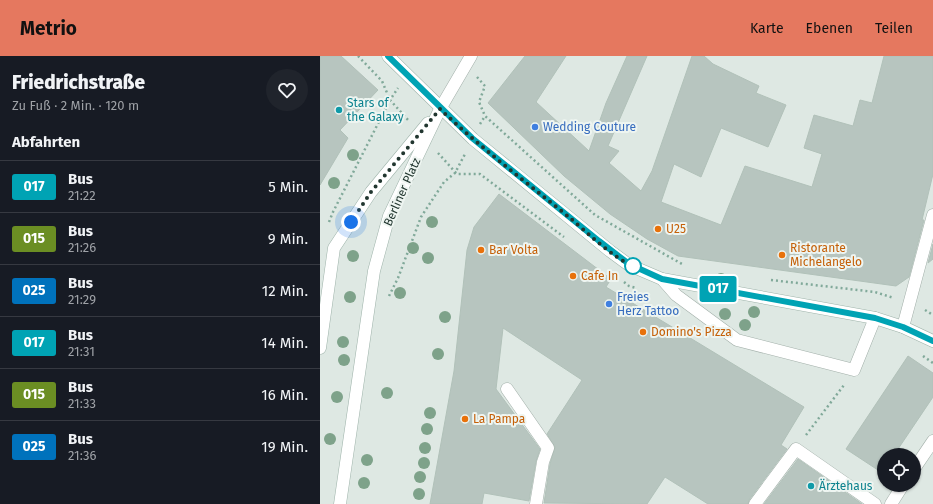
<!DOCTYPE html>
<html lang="de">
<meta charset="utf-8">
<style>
body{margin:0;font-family:"Fira Sans",sans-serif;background:#20242c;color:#f1f3f6;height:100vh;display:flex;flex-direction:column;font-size:15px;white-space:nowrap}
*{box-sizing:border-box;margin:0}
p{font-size:13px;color:#9ea1a6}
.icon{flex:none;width:22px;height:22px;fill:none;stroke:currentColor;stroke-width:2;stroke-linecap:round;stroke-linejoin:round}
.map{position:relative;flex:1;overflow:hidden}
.details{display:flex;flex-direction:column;background:#171b24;width:320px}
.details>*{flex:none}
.badge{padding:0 8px;border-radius:3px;font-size:14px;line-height:26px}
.buttons{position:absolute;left:557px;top:392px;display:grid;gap:8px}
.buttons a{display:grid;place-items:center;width:44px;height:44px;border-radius:50%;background:#171b24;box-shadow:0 1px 3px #0004;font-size:20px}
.you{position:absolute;width:20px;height:20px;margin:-10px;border:3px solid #fff;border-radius:50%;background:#1a73e8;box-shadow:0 0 0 6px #1a73e833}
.map>.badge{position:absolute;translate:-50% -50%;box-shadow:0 0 0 2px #fff}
h2{padding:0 12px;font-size:15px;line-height:36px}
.round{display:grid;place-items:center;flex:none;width:42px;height:42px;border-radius:21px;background:#20242c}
.head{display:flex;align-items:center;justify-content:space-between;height:68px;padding:0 12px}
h1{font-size:19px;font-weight:800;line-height:30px}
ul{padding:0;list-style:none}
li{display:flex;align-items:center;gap:12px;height:52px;padding:0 12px;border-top:1px solid #363941}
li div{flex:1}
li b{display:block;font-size:15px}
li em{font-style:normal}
li .badge{min-width:44px;font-weight:700;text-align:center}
header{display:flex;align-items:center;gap:24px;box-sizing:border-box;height:56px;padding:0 20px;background:#e5785f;color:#111}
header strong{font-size:19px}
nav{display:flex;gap:22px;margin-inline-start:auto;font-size:14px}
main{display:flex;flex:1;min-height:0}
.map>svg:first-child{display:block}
.building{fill:#b7c5bf;stroke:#b1c1b9}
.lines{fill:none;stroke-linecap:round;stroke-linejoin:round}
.lane-casing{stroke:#a2afa9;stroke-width:13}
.street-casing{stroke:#a2afa9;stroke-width:13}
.secondary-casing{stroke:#9eb3aa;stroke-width:13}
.path{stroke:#81a99a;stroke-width:2.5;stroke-dasharray:2 3;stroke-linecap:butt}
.lane{stroke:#fff;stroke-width:12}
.street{stroke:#fff;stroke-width:12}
.secondary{stroke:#fff;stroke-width:12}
.tree{fill:#7ea28a}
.line-casing{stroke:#fff;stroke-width:9}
.line{stroke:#00a3b4;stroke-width:6}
.walk{stroke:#21362f;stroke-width:4;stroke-dasharray:0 7.2}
.culture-dot{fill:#0f9aa8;stroke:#eef5f1;stroke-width:1.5}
.shop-dot{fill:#3f7fe0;stroke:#eef5f1;stroke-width:1.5}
.food-dot{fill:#e8710a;stroke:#eef5f1;stroke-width:1.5}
.stop-dot{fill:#fff;stroke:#00a3b4;stroke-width:2}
.labels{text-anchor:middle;stroke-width:4;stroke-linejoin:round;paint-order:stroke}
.culture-label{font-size:12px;fill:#0d838f;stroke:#eef5f1;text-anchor:start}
.shop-label{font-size:12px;fill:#366cbe;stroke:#eef5f1;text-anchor:start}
.street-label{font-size:12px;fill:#21362f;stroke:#eef5f1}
.food-label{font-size:12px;fill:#c56008;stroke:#eef5f1;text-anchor:start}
</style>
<header>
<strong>Metrio</strong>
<nav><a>Karte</a><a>Ebenen</a><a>Teilen</a></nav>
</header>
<main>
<section class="details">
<div class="head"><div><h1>Friedrichstraße</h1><p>Zu Fuß · 2 Min. · 120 m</p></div><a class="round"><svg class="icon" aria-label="heart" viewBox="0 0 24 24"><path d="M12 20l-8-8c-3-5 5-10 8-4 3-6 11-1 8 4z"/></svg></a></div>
<h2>Abfahrten</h2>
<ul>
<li><span class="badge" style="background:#00a3b4;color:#fff">017</span><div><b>Bus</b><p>21:22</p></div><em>5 Min.</em></li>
<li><span class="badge" style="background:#6b8e23;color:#fff">015</span><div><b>Bus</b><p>21:26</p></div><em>9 Min.</em></li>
<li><span class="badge" style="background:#0072bc;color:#fff">025</span><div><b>Bus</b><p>21:29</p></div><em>12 Min.</em></li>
<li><span class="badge" style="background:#00a3b4;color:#fff">017</span><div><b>Bus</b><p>21:31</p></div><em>14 Min.</em></li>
<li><span class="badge" style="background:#6b8e23;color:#fff">015</span><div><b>Bus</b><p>21:33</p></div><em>16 Min.</em></li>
<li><span class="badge" style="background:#0072bc;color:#fff">025</span><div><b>Bus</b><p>21:36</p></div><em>19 Min.</em></li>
</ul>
</section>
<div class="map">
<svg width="613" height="448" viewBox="0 0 613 448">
<rect width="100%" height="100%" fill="#dee8e3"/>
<g class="building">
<polygon points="0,0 21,0 58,34 20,74 28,82 0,129"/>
<polygon points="205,0 246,0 216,46 269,95 286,47 307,0 327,0 288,90 299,95 289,107 321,135 332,115 372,0 384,0 393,8 439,30 436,37 466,49 448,91 401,72 381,121 354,108 341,146 401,169 425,110 492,131 502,98 484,92 494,59 533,70 540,44 552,47 564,0 613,0 613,118 602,164 604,164 589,221 576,230 358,200 327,183 290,158 244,120 168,47"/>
<polygon points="179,138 291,223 286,231 484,351 461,389 467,393 429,444 428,448 388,448 345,421 327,448 224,447 230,408 235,391 227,378 262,324 183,272 176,333 220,393 216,405 209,445 164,437 162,448 110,448 134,315 147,194 154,171"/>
<polygon points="613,188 613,203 608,207"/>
<polygon points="588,300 613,317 613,341 574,399 564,399 564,418 526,393"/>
<polygon points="478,403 542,448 444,448"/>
</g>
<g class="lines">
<defs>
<g id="lane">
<polyline points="187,333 228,392 223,406 216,448"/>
<polyline points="594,413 613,385"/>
<polyline points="435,448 476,393 555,448"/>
<polyline points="571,448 583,429"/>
</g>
<g id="street">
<polyline points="120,53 151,0"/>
<polyline points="342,223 356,239 417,284 534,314 555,262"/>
<polyline points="583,271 613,159"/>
</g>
<g id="secondary">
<polyline points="68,0 153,83 290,195 309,209 342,223 555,262 583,271 613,285"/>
<polyline points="0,292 14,192 51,136 108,67"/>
<polyline points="20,448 54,215 69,160 120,53"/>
</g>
</defs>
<use href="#lane" class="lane-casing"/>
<use href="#street" class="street-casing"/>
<use href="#secondary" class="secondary-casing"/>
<g class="path">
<polyline points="38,0 62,25 70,44 89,65"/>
<polyline points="157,21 165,30 159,46 165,60 275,159 362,208"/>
<polyline points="160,68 165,60"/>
<polyline points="118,97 137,118 160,118 244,181"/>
<polyline points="9,166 13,156 70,44 78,32"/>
<polyline points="451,224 555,236 574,242"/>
<polyline points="304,226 309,230 316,232"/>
<polyline points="69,240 78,222 101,161 124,126 135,117 145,98"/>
<polyline points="605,254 613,259"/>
<polyline points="603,300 613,307"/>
<polyline points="486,379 524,329"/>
</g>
<use href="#lane" class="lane"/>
<use href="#street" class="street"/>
<use href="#secondary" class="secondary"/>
</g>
<g class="tree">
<circle cx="33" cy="99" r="6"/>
<circle cx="14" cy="127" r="6"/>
<circle cx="112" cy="166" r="6"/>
<circle cx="93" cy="192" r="6"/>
<circle cx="33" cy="200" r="6"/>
<circle cx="108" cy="202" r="6"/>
<circle cx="401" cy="223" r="6"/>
<circle cx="80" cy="237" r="6"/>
<circle cx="30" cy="241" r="6"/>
<circle cx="434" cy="256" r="6"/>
<circle cx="405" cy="258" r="6"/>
<circle cx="125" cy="261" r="6"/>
<circle cx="425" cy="269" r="6"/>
<circle cx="23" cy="286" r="6"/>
<circle cx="118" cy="298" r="6"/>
<circle cx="24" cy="304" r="6"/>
<circle cx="67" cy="337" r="6"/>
<circle cx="17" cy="341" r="6"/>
<circle cx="110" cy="357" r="6"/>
<circle cx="107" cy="373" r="6"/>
<circle cx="10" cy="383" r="6"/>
<circle cx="105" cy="392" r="6"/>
<circle cx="47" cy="404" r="6"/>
<circle cx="104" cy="407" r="6"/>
<circle cx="100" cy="421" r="6"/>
<circle cx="44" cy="427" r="6"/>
<circle cx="99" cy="438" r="6"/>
</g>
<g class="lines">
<defs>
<polyline id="line" points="68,0 152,82 279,185 309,208 342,223 555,262 583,271 613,285"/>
</defs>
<use href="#line" class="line-casing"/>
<use href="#line" class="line"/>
<path class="walk" d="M31 166 51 136 120 53C161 92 206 126 250 162 268 177 292 201 313 210"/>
</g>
<g class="culture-dot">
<circle cx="19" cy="54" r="4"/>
<circle cx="491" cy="430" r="4"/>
</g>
<g class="shop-dot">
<circle cx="215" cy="71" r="4"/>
<circle cx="289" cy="248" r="4"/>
</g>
<g class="food-dot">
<circle cx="338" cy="173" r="4"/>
<circle cx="161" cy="194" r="4"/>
<circle cx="462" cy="199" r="4"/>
<circle cx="253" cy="220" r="4"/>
<circle cx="323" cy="276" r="4"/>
<circle cx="145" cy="363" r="4"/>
</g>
<circle class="stop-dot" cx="313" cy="210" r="8"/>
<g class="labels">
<g class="culture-label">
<text x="27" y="51">Stars of<tspan x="27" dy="14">the Galaxy</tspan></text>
<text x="499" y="434">Ärztehaus</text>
</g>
<g class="shop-label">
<text x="223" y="75">Wedding Couture</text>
<text x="297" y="245">Freies<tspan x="297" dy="14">Herz Tattoo</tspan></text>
</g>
<g class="street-label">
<text transform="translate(82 136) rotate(-66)" y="4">Berliner Platz</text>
</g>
<g class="food-label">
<text x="346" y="177">U25</text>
<text x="470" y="196">Ristorante<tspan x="470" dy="14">Michelangelo</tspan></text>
<text x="169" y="198">Bar Volta</text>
<text x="261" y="224">Cafe In</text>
<text x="331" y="280">Domino's Pizza</text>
<text x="153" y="367">La Pampa</text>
</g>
</g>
</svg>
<div class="buttons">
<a><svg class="icon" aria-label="locate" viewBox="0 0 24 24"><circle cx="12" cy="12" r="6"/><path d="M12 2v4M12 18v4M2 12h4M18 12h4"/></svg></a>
</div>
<div class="you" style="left:31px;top:166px"></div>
<b class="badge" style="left:398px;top:233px;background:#00a3b4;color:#fff">017</b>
</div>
</main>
